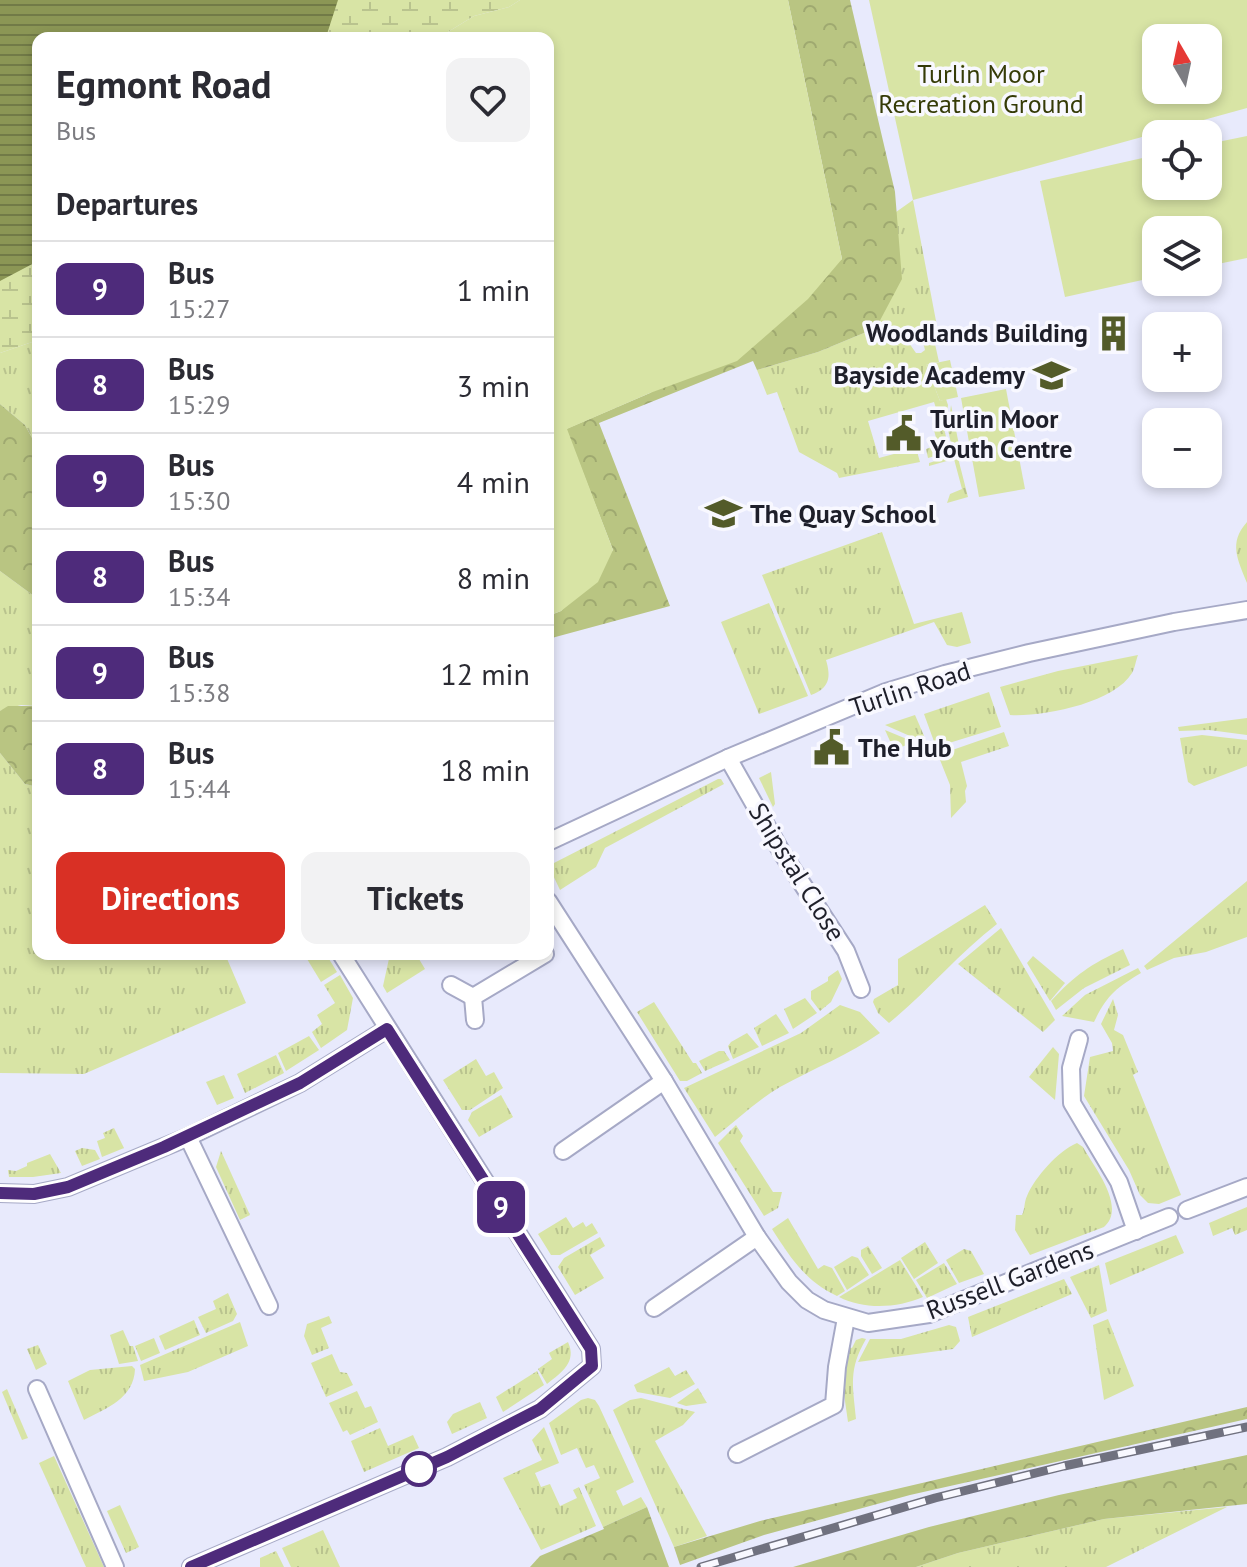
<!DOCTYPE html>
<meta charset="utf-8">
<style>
body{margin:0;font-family:"PT Sans",sans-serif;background:#f2f2f3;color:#2b2b33;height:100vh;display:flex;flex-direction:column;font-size:30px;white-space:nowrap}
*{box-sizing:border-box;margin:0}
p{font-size:26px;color:#7c7c81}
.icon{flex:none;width:44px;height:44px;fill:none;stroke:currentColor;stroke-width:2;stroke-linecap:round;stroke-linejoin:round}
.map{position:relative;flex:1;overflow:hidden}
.details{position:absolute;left:32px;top:32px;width:522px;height:928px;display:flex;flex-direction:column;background:#fff;border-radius:16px;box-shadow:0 4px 12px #0003}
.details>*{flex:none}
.badge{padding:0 16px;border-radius:12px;font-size:28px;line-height:52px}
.needle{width:52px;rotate:351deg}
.fabs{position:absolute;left:1142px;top:24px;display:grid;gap:16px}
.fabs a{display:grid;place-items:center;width:80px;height:80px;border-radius:16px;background:#fff;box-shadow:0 4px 12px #0003;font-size:40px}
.map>.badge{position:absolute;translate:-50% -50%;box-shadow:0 0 0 4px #fff}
h2{padding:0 24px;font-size:30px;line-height:72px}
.round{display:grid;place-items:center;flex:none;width:84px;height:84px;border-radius:16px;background:#f2f2f3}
.head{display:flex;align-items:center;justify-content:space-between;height:136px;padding:0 24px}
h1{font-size:38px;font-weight:700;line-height:60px}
.cta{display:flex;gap:16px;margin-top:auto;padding:16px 24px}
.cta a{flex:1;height:92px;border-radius:16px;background:#d93025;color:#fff;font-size:32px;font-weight:700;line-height:92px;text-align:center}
.cta a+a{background:#f2f2f3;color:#2b2b33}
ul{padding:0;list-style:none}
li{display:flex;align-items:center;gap:24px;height:96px;padding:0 24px;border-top:2px solid #e1e1e2}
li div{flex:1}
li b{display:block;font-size:30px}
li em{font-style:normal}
li .badge{min-width:88px;font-weight:700;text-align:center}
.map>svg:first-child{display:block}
.grass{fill:url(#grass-tufts);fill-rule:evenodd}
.forest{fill:url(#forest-crowns)}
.wetland{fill:url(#wetland-marsh)}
.park{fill:#d8e4a5;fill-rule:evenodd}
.water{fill:url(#water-rules)}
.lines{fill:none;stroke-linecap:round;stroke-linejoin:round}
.street-casing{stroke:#a6a9c6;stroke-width:20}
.street{stroke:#fff;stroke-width:16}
.rail-casing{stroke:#70717f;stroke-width:9}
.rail{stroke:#f8f8ff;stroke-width:6;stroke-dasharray:18;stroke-linecap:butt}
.line-casing{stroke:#fff;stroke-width:18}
.line{stroke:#4e2b7b;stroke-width:12}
.stop-dot{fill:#fff;stroke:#4e2b7b;stroke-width:4}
.labels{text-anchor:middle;stroke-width:7;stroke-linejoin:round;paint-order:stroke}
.park-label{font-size:26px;fill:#353b07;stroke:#f8f8ff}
.poi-label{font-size:26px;font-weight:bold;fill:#1e1f2a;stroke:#f8f8ff;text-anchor:start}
.street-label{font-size:26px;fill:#1e1f2a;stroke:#f8f8ff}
</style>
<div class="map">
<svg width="1247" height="1567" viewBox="0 0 1247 1567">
<defs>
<pattern id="grass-tufts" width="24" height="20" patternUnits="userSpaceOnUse" patternTransform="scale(2)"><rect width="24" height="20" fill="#d8e4a5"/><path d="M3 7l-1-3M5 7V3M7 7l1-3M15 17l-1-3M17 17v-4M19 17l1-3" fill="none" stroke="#b9c38e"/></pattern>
<pattern id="forest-crowns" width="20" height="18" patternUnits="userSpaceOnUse" patternTransform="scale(2)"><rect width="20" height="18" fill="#b9c582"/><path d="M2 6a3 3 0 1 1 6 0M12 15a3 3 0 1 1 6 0" fill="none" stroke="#9fa970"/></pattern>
<pattern id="wetland-marsh" width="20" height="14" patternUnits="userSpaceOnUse" patternTransform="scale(2)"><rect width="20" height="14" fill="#d8e4a5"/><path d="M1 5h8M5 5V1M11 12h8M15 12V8" fill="none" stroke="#b9c38e"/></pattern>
<pattern id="water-rules" width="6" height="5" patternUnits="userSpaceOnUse" patternTransform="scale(2)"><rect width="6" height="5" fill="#8b9655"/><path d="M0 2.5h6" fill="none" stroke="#717a47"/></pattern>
</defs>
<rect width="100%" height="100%" fill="#e8eafc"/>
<g class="grass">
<path d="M913 200 940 342 935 344 939 362 926 365 940 401 946 399 948 405 944 429 950 452 928 458 926 449 938 445 932 423 940 421 934 402 868 421 879 458 916 448 920 462 839 478 837 473 799 452 777 392 767 395 757 370 818 352 876 328 896 212ZM910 333H918L922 338 925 350 921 353H916L909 343Z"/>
<polygon points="38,340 38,449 25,425 0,404 0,353"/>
<polygon points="951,405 960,450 953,452 948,430"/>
<polygon points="957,454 968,497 947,503 950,494 962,489 954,459 929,466 929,463"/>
<path d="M1247 522V583C1238 560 1228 543 1247 522Z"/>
<path d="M882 532 914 624 962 612 971 643 957 647 947 645 934 622 826 660C831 677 830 688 811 695L762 575Z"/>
<polygon points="0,571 38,599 38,706 21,705 0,711"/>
<polygon points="769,603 808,696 759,714 721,622"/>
<path d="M1138 655C1136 660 1135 668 1132 673 1114 703 1043 717 1010 715L1000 687 1058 671Z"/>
<polygon points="989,692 1001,727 936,747 924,714"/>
<polygon points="915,715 925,738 919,740 885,725"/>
<polygon points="1247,718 1247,735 1209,730 1179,731 1178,727"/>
<polygon points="885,730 914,742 894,750"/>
<polygon points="1004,732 1009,746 961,762 967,786 965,791 966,802 951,818 950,785 938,755"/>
<polygon points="1202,735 1247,740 1247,766 1194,786 1188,782 1180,738"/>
<polygon points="0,753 25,784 38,787 38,954 225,954 246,1003 84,1074 0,1073"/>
<polygon points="771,772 775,804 773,807 759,778"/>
<polygon points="718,779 721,779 724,784 605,848 596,867 560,890 551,871 552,864"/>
<polygon points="1247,881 1247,937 1206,952 1174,958 1147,970 1144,966"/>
<path d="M985 905 997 924C958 954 927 992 889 1023L878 1013 873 1002 874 999 898 985V959Z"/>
<polygon points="1001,928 1055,1020 1043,1032 958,964"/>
<path d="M1123 949 1130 965 1084 988 1056 1010 1051 1001C1076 974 1090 965 1123 949Z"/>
<polygon points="304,954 326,954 337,972 321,982"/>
<polygon points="390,954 416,954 425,969 387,993 383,986"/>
<polygon points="1033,956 1065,983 1050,1001 1027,963"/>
<path d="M1138 968 1141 973C1116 988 1107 995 1094 1022L1062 1016 1085 995Z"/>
<polygon points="838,970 842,979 831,1002 820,1011 811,999 811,991 828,981 828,977"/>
<polygon points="340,975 353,998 347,1030 321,1048 312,1032 322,1024 317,1015 335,1003 324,985"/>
<polygon points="805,998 817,1013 793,1029 784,1009"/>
<polygon points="1113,999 1118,1015 1114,1030 1123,1035 1138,1072 1133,1075 1181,1195 1159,1204 1148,1203 1140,1195 1129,1170 1084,1096 1090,1057 1113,1051 1112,1043 1101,1024"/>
<polygon points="654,1002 693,1063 696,1063 702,1073 687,1081 680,1081 637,1012"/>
<path d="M840 1005 860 1012 880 1033C849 1055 814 1068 780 1087 756 1101 737 1120 715 1137L684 1088 801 1033Z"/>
<polygon points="776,1014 789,1033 762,1046 754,1028"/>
<polygon points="747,1033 759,1047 733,1059 728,1046 731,1042"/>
<polygon points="309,1036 319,1050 286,1071 278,1053"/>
<polygon points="1053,1047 1059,1054 1055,1100 1029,1077"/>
<polygon points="719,1051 724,1051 730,1060 705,1071 699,1061"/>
<polygon points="276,1055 284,1073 245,1093 237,1074"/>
<polygon points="476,1059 486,1076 494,1072 503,1088 470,1110 462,1110 443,1080"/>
<polygon points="224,1075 234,1098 217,1105 206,1082"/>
<polygon points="501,1095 513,1117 479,1137 468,1120 472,1112"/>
<polygon points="736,1125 743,1136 740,1141 773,1192 782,1192 778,1208 764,1216 718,1143"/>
<polygon points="114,1128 124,1148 102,1157 97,1141 105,1138 103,1133"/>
<path d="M1077 1143 1083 1147C1094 1167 1127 1207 1104 1227L1030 1255 1015 1230 1016 1215H1022C1025 1209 1024 1202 1027 1196 1035 1177 1058 1151 1077 1143Z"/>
<polygon points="82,1148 95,1150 100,1159 82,1166 75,1151"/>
<polygon points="221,1151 250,1215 240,1220 216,1167"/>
<polygon points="50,1154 61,1173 33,1177 9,1177 8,1170 16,1171 27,1166 27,1163"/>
<polygon points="1247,1207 1247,1230 1235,1235 1232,1228 1213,1236 1209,1223"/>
<polygon points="566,1217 573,1228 583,1222 586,1227 592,1223 598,1233 560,1255 551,1255 538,1234"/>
<path d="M788 1218 818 1269 824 1265 832 1268 845 1291 837 1296C805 1281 790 1257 772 1229Z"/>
<polygon points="1176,1235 1184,1253 1110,1285 1105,1263"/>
<polygon points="600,1237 605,1246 590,1255 604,1278 575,1295 558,1267 564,1258"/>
<polygon points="925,1242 938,1263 914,1279 901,1258"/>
<polygon points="868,1246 882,1268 872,1274 861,1256 861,1250"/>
<polygon points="964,1249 971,1251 984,1274 959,1283 946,1260"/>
<polygon points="852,1256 858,1258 869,1275 847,1290 834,1267"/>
<path d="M900 1260 923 1297C898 1308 864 1310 839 1297Z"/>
<polygon points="944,1263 957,1284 927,1298 916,1280"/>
<polygon points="1099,1265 1107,1311 1091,1318 1070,1277"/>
<polygon points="1064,1279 1072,1294 972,1337 968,1317"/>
<polygon points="228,1293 237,1314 233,1321 206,1333 198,1317 216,1309 213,1301"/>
<polygon points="329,1316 332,1323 321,1328 329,1348 312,1355 304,1336 307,1324"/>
<polygon points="1108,1319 1134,1386 1104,1400 1093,1325"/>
<polygon points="194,1320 200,1335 165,1350 159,1336"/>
<polygon points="240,1322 248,1346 188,1372 144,1381 140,1365"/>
<polygon points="949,1325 956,1327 960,1341 953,1349 858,1362 870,1339 901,1339"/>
<polygon points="123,1330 130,1346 133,1346 138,1361 119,1364 110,1335"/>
<polygon points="154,1338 160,1353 141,1361 135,1346"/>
<path d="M862 1338 866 1339C848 1370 853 1385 856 1419L848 1422 843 1387 849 1347 852 1348 856 1340Z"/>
<path d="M568 1342C577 1362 562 1372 547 1384L538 1369 552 1359 549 1353Z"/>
<polygon points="38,1345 47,1364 36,1370 27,1349"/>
<polygon points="332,1354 340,1372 347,1373 353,1385 326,1397 311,1363"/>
<path d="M132 1366 135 1369C134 1398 107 1408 84 1420L68 1381 90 1370Z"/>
<polygon points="669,1367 675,1376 686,1370 695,1384 670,1398 637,1392 634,1385"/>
<polygon points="537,1371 544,1385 503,1412 496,1397"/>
<polygon points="698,1388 707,1403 686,1406 677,1403"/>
<polygon points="7,1389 28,1438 22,1440 2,1392"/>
<polygon points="357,1391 365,1408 371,1406 378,1422 350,1435 347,1430 343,1432 329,1403"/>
<polygon points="588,1398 595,1400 599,1406 634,1482 616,1491 623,1506 641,1497 647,1507 603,1527 584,1485 600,1478 594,1465 586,1468 577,1448 561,1455 549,1423 581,1400"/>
<polygon points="641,1398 695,1412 683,1425 655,1441 707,1536 674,1547 613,1410 630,1400"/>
<polygon points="480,1402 487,1418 452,1434 447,1422 453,1414"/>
<polygon points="544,1427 559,1463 535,1473 541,1487 550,1484 560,1506 577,1498 573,1490 579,1487 596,1526 541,1550 503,1478 542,1460 532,1440"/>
<polygon points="380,1428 388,1446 413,1435 419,1448 364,1472 351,1441"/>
<polygon points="54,1456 104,1567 86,1567 39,1463"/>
<polygon points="120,1505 139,1547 126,1553 107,1511"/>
<polygon points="1227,1507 1106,1567 916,1567 958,1553 1104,1519"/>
<polygon points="323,1530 340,1567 291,1567 282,1548"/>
<polygon points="276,1551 284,1567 260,1567 260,1558"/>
</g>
<g class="forest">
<polygon points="788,0 850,0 895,192 902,279 876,328 818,352 757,370 753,361 599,423 670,606 548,639 548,616 561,611 613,550 566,429 650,393 842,259"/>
<polygon points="0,404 25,425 38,449 38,599 0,571"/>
<polygon points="8,706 38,706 38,787 25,784 0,753 0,711"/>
<polygon points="1247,1407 1247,1419 910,1495 764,1535 680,1565 674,1547 760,1521"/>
<polygon points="1247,1455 1247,1504 1104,1519 958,1553 916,1567 793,1567 929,1527 1059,1495"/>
<polygon points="647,1507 669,1567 530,1567 540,1556 604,1529 603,1527"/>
</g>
<polygon class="wetland" points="0,0 520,0 509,7 474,16 438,38 38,38 38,340 0,353"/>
<g class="park">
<polygon points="520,0 788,0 842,259 808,299 737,361 650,393 567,429 613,550 598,582 561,611 548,616 548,38 438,38 474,16 509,7"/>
<path d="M869 0H1247V108L913 200ZM1156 38H1208V90H1156Z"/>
<polygon points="1247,136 1247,258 1208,266 1208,230 1156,230 1156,277 1065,297 1040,181 1156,155 1156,186 1208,186 1208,144"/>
<polygon points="950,360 958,397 940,401 926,365"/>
<polygon points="1006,389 1025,489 979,497 961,398"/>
</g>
<polygon class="water" points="0,0 338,0 327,34 322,38 38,38 38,261 0,281"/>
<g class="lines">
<defs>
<g id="street">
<polyline points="728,758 782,853 846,951 861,989"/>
<polyline points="548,842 728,758 886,692 945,674 1029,653 1174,622 1247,610"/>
<polyline points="548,901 664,1081 757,1237 789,1282 807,1300 824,1310 868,1323 929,1314 1169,1217"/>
<polyline points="451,985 473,997"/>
<polyline points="475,1020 473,997 545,954"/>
<polyline points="1079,1039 1071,1068 1072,1103 1119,1182 1136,1231"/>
<polyline points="188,1137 269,1306"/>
<polyline points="563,1151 664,1081"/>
<polyline points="0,1193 34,1194 68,1187 188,1137 300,1083 387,1029"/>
<polyline points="1187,1210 1247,1187"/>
<polyline points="654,1308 757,1237"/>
<polyline points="37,1389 115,1567"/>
<polyline points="737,1454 834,1405 837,1367 846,1318"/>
<polyline points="191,1567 447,1457 540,1409 592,1366 591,1349 341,954"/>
</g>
</defs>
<use href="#street" class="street-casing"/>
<use href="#street" class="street"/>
<defs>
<polyline id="rail" points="701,1567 935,1498 1064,1466 1247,1427"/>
</defs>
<use href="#rail" class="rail-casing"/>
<use href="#rail" class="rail"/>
</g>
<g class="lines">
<defs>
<polyline id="line" points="0,1193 34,1194 68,1187 164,1147 300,1083 387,1029 591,1349 592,1366 540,1409 447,1457 191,1567"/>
</defs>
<use href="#line" class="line-casing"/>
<use href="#line" class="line"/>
</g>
<defs>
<symbol id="building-bare" viewBox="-9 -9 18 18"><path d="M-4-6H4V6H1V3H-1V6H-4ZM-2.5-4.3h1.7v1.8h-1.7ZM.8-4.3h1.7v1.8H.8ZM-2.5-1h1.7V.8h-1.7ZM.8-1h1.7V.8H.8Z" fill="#535b29" stroke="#f8f8ff" stroke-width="2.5" paint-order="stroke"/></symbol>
<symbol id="school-bare" viewBox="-9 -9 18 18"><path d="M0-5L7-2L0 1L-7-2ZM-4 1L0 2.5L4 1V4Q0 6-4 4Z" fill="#535b29" stroke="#f8f8ff" stroke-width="2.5" paint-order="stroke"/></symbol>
<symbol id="civic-bare" viewBox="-9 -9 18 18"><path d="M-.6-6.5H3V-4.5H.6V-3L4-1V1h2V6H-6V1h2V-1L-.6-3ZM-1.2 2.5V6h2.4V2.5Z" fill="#535b29" stroke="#f8f8ff" stroke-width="2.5" paint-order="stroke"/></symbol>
</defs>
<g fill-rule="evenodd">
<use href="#building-bare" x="1088" y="308" width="51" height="51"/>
<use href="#school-bare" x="1026" y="350" width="51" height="51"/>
<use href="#civic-bare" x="878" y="408" width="51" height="51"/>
<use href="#school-bare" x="698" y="488" width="51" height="51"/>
<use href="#civic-bare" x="806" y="722" width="51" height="51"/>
</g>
<circle class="stop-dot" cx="419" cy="1469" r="16"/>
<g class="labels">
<g class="park-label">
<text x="981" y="83">Turlin Moor<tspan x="981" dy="30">Recreation Ground</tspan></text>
</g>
<g class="poi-label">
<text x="1088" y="342" text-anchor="end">Woodlands Building</text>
<text x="1025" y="384" text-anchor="end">Bayside Academy</text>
<text x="930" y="428">Turlin Moor<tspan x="930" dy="30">Youth Centre</tspan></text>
<text x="750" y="523">The Quay School</text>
<text x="858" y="757">The Hub</text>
</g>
<g class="street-label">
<text transform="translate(910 689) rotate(-18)" y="9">Turlin Road</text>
<text transform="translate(797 872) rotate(58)" y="9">Shipstal Close</text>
<text transform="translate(1010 1280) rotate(-21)" y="9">Russell Gardens</text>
</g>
</g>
</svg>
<div class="fabs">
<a><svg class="needle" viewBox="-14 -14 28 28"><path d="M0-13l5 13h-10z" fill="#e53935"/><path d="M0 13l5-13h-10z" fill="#7c7c81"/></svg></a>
<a><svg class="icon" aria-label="locate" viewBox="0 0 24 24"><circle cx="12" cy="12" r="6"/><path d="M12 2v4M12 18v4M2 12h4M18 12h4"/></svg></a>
<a><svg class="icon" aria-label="layers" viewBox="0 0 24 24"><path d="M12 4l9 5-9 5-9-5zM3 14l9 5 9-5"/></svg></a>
<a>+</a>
<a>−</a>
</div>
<b class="badge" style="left:501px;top:1207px;background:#4e2b7b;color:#fff">9</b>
<section class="details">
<div class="head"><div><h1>Egmont Road</h1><p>Bus</p></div><a class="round"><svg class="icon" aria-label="heart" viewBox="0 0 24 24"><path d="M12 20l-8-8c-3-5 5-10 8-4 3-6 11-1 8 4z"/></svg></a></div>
<h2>Departures</h2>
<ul>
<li><span class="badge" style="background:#4e2b7b;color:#fff">9</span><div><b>Bus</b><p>15:27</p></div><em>1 min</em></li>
<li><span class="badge" style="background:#4e2b7b;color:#fff">8</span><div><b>Bus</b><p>15:29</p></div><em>3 min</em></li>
<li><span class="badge" style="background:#4e2b7b;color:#fff">9</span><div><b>Bus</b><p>15:30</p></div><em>4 min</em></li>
<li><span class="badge" style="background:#4e2b7b;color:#fff">8</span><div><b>Bus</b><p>15:34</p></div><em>8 min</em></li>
<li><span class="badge" style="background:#4e2b7b;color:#fff">9</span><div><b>Bus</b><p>15:38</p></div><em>12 min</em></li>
<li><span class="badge" style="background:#4e2b7b;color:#fff">8</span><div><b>Bus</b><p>15:44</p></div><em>18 min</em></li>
</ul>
<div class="cta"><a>Directions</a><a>Tickets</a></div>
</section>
</div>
